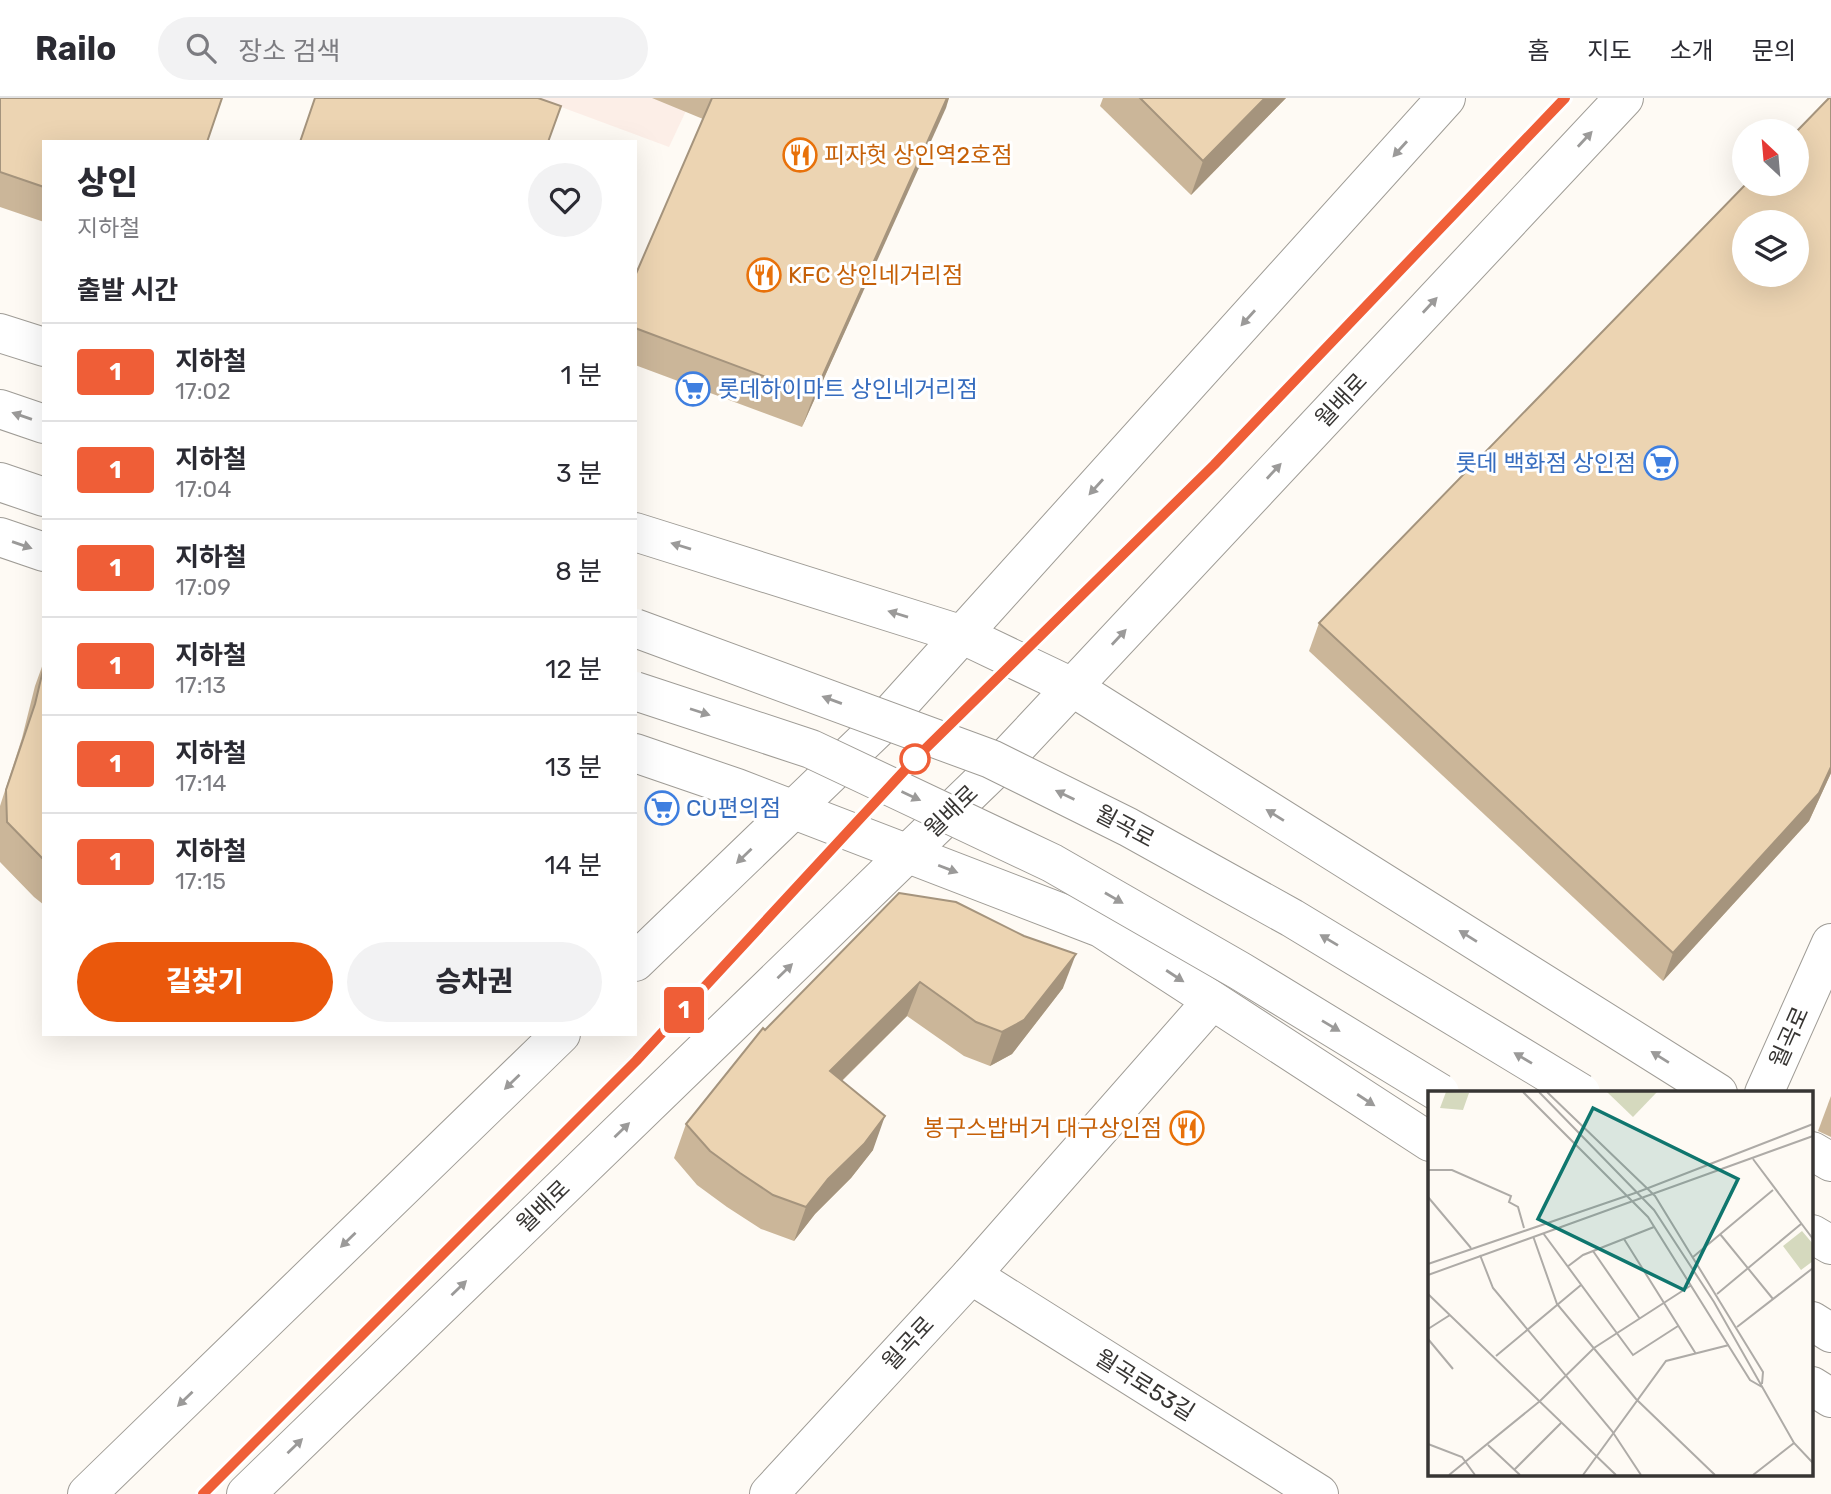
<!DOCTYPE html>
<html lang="ko">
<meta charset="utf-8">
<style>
body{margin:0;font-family:Rubik,"Noto Sans KR",sans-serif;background:#f2f2f3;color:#2b2b33;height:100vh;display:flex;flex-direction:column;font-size:26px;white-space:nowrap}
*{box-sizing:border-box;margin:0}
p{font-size:23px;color:#7c7c81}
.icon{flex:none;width:38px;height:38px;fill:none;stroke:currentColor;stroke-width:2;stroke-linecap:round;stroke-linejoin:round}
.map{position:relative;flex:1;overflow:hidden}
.sheet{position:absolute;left:42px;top:42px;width:595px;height:896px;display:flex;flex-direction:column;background:#fff;border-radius:0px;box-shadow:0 7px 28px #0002}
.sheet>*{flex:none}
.badge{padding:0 14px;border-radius:5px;font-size:24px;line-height:46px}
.needle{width:46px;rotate:334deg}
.fabs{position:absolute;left:1732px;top:21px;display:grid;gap:14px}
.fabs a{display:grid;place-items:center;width:77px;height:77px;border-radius:50%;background:#fff;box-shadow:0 7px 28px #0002;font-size:35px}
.map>.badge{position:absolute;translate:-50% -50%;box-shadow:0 0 0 4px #fff}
h2{padding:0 35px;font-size:26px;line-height:63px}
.round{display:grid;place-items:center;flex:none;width:74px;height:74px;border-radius:37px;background:#f2f2f3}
.summary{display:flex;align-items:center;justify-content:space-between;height:119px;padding:0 35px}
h1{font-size:33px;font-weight:800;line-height:52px}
.primary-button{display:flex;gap:14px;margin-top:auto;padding:14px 35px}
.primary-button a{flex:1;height:80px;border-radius:42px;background:#ea580c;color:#fff;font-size:28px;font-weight:800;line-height:80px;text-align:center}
.primary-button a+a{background:#f2f2f3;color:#2b2b33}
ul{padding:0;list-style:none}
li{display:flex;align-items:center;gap:21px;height:98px;padding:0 35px;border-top:2px solid #e1e1e2}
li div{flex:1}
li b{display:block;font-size:26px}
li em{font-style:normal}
li .badge{min-width:77px;font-weight:700;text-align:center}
header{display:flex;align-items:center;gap:42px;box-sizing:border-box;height:98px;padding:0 35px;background:#fff;border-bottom:2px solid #e1e1e2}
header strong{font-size:33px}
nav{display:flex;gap:38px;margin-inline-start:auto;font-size:24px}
.search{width:490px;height:63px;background:#f2f2f3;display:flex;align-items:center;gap:18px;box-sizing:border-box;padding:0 24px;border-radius:38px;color:#7c7c81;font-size:26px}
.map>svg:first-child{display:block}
.education{fill:#fceee7}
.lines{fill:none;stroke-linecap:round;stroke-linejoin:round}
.minor-casing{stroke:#9f9c96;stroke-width:40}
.secondary-casing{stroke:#9f9c96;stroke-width:40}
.primary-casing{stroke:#9f9c96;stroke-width:40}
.minor{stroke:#fff;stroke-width:38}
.secondary{stroke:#fff;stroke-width:38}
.primary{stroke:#fff;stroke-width:38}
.secondary-bridge-casing{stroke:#9f9c96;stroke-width:40;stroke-linecap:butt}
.secondary-bridge{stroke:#fff;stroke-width:38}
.wall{fill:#cbb699}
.shaded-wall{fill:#a5947d}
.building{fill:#ecd4b2;stroke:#a5947d;stroke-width:2;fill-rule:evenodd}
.oneway{fill:#9b9a99}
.line-casing{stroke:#fff;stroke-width:16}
.line{stroke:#ef5e37;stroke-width:10}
.stop-dot{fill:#fff;stroke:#ef5e37;stroke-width:3.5}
.labels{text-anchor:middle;stroke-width:6;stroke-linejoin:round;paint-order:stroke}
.food-label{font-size:23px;fill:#c56008;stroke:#fff;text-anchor:start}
.shop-label{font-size:23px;fill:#366cbe;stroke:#fff;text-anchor:start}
.street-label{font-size:23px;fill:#373533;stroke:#fff}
.inset-road{fill:none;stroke:#aeaba7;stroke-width:2}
.view{fill:#0f766e;fill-opacity:0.15;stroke:#0f766e;stroke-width:3.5}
.inset-edge{fill:none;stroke:#373533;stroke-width:3.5}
</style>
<header>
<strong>Railo</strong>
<div class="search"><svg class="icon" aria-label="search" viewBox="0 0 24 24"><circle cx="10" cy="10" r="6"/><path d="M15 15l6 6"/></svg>장소 검색</div>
<nav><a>홈</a><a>지도</a><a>소개</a><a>문의</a></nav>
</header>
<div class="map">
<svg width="1831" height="1396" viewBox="0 0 1831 1396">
<rect width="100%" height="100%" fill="#fefaf4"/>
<polygon class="education" points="537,0 692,0 669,49"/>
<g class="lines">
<defs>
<g id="minor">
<polyline points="1764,995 1831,845"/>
<polyline points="971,1177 1319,1396"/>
<polyline points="769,1396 971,1177 1212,903"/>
</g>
<g id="secondary">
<polyline points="0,235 44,249"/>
<polyline points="0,311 44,326"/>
<polyline points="0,384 44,399"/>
<polyline points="635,434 963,537 1072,589 1718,995"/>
<polyline points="0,439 44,454"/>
<polyline points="635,655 737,690 1101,830 1430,1044"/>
<polyline points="1812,1053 1831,1064"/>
<polyline points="1812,1136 1831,1147"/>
<polyline points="1812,1223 1831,1235"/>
<polyline points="1812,1288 1831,1300"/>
</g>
<g id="primary">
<polyline points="635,864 877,631 1446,0"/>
<polyline points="87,1396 561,936"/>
<polyline points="246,1396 1006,660 1624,0"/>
</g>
</defs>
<use href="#minor" class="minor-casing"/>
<use href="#secondary" class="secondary-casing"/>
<use href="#primary" class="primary-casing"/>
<use href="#minor" class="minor"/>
<use href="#secondary" class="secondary"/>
<use href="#primary" class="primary"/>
<defs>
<g id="secondary-bridge">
<polyline points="635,530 991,661 1128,729 1292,820 1581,995"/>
<polyline points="635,593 811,651 1052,765 1240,873 1440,995"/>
</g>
</defs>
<use href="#secondary-bridge" class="secondary-bridge-casing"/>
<use href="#secondary-bridge" class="secondary-bridge"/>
</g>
<g class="wall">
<polygon points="0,0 44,44 44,124 0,109"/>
<polygon points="652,0 949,0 802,329 635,267 635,178 703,21"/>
<polygon points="1103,0 1286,0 1191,97 1100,8"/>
<polygon points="1831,0 1831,675 1809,723 1663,883 1309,553 1319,525"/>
<polygon points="44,563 44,807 34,799 0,764 0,708 22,640 35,588"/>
<polygon points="899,795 1063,890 1012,956 990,968 964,958 907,918 842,983 873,1052 851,1080 815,1116 794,1143 761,1131 727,1109 697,1087 674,1060 686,1026 765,932"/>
<polygon points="1831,998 1831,1039 1818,1033"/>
</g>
<g class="shaded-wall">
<polygon points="947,0 949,0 946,10 802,329 814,297"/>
<polygon points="1265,0 1286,0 1191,97 1203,63"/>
<polygon points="1831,669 1831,675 1809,723 1663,883 1673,855"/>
<polygon points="1076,856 1063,890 1012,956 990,968 1002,934"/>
<polygon points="920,884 907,918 817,1007 830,973"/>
<polygon points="885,1018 873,1052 851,1080 815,1116 794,1143 806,1109 828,1081"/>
</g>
<g class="building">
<polygon points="0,0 222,0 207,44 44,44 44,89 0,74"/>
<polygon points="315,0 538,0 561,8 548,44 300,44"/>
<polygon points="712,0 947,0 814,297 635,230 635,178"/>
<polygon points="1140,0 1265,0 1203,63"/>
<path d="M1829 0H1831V669L1819 695 1673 855 1319 525 1746 86H1797V33ZM1745 124H1797V177H1745Z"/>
<polygon points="44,568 44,762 7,724 6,692 35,606"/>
<polygon points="899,795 956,804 1024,838 1076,856 1024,922 1002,934 976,924 920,884 830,973 885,1018 864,1046 828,1081 806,1109 773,1097 740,1075 710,1053 686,1026 763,930 765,932"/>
</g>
<defs><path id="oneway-solid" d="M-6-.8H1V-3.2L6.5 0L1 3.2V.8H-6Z" transform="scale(1.75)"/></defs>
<g class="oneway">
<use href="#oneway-solid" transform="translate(1585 41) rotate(-47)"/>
<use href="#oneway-solid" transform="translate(1400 51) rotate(132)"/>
<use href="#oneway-solid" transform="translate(1430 207) rotate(-47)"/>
<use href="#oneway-solid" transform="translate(1248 220) rotate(132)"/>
<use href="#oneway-solid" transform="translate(22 318) rotate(-161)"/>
<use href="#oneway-solid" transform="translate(1274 373) rotate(-47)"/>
<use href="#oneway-solid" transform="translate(1096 389) rotate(132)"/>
<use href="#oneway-solid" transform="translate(22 447) rotate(19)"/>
<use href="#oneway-solid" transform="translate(681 448) rotate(-163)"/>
<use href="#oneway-solid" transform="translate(898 516) rotate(-163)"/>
<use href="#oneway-solid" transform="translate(1119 539) rotate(-47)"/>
<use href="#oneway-solid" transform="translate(832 602) rotate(-160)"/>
<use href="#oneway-solid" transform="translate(700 614) rotate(18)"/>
<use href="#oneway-solid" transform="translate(1065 697) rotate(-154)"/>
<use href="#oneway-solid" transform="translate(911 698) rotate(25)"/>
<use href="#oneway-solid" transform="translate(1275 717) rotate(-148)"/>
<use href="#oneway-solid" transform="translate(744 758) rotate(136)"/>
<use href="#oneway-solid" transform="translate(948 771) rotate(21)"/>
<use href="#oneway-solid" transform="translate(1114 800) rotate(30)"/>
<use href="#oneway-solid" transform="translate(1468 838) rotate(-148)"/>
<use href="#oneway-solid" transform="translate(1329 842) rotate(-149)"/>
<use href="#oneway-solid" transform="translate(785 873) rotate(-44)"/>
<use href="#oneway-solid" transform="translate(1175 878) rotate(33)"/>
<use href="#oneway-solid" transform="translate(1331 928) rotate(31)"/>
<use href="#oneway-solid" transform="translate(1660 959) rotate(-148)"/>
<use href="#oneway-solid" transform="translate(1523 960) rotate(-149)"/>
<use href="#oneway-solid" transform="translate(512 984) rotate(136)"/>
<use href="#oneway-solid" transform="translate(1366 1002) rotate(33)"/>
<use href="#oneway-solid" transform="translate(622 1032) rotate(-44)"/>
<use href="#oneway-solid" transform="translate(348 1142) rotate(136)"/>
<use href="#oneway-solid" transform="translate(459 1190) rotate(-44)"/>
<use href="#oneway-solid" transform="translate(185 1301) rotate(136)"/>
<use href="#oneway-solid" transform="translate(295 1348) rotate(-44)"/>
</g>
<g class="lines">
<defs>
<polyline id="line" points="203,1396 636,963 917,659 1214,367 1565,0"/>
</defs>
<use href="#line" class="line-casing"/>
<use href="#line" class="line"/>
</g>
<defs>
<symbol id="restaurant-ring" viewBox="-11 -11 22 22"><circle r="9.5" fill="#fff" stroke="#e8710a" stroke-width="1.5"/><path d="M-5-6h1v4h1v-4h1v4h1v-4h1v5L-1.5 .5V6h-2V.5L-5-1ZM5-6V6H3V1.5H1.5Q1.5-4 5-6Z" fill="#e8710a"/></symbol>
<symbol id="supermarket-ring" viewBox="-11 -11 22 22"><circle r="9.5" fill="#fff" stroke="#3f7fe0" stroke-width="1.5"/><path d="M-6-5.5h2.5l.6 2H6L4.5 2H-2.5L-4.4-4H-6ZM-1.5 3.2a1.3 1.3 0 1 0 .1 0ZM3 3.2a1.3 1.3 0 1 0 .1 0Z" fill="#3f7fe0"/></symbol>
</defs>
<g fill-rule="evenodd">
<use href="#restaurant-ring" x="781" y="38" width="38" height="38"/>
<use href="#restaurant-ring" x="745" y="158" width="38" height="38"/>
<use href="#supermarket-ring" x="674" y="272" width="38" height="38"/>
<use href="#supermarket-ring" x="1642" y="346" width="38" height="38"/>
<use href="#supermarket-ring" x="643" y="691" width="38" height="38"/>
<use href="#restaurant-ring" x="1168" y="1011" width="38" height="38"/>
</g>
<circle class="stop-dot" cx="915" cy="661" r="14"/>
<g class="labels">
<g class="food-label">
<text x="824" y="65">피자헛 상인역2호점</text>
<text x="788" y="185">KFC 상인네거리점</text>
<text x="1162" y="1038" text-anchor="end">봉구스밥버거 대구상인점</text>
</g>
<g class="shop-label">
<text x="718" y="299">롯데하이마트 상인네거리점</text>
<text x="1636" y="373" text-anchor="end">롯데 백화점 상인점</text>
<text x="686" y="718">CU편의점</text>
</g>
<g class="street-label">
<text transform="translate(1341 302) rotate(-47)" y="8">월배로</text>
<text transform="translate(951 713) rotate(-44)" y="8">월배로</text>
<text transform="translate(1125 728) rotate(28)" y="8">월곡로</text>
<text transform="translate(1789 939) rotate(-66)" y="8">월곡로</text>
<text transform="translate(543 1108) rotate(-44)" y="8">월배로</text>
<text transform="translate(908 1245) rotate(-47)" y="8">월곡로</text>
<text transform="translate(1145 1287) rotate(32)" y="8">월곡로53길</text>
</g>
</g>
<g transform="translate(1428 993)">
<rect width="385" height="385" fill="#fefaf4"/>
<path d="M18 1 41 2 35 19 12 17ZM374 140 385 153V170L373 179 355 155Z" fill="#d5d9be"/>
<path d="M179 1H229L205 26Z" fill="#d5d9be"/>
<path class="inset-road" d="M95 1 220 126 322 289 334 296M111 1 226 119 286 211 366 352 385 372M119 1 227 105 335 281 334 293M325 68 385 148M0 79H24L83 105 81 111 90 116 96 137M0 106 43 157M115 142 205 264 250 235M292 143 345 208M105 145 129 213 208 308 287 384M196 148 268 263M165 160 212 228M52 164 65 197 184 340 213 384M265 166 345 99M0 173 210 101 385 33M139 176 155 164 226 136M0 184 385 45M0 203 188 384M289 203 373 133M309 236 385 177M0 238 22 224M0 248 25 278M68 265 153 194M0 353 34 366 47 384M60 354 92 384M86 379 134 331M21 384 112 310 166 257 262 195M155 384 238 270 301 254M325 384 366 352"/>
<path class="view" d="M165 17 310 88 256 199 110 128Z"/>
<rect width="385" height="385" class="inset-edge"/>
</g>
</svg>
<div class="fabs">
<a><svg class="needle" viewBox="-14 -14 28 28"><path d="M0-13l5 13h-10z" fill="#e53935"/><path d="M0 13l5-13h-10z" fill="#7c7c81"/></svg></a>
<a><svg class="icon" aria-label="layers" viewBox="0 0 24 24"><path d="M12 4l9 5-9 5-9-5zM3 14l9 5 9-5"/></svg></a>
</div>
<b class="badge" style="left:684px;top:912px;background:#ef5e37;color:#fff">1</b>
<section class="sheet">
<div class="summary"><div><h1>상인</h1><p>지하철</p></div><a class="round"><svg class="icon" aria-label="heart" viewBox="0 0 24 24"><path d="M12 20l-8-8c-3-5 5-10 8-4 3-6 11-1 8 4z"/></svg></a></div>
<h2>출발 시간</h2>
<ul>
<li><span class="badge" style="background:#ef5e37;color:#fff">1</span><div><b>지하철</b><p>17:02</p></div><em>1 분</em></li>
<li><span class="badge" style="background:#ef5e37;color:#fff">1</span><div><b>지하철</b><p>17:04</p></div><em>3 분</em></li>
<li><span class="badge" style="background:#ef5e37;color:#fff">1</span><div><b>지하철</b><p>17:09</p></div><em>8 분</em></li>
<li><span class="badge" style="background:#ef5e37;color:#fff">1</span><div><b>지하철</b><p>17:13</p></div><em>12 분</em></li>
<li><span class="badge" style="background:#ef5e37;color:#fff">1</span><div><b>지하철</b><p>17:14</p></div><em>13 분</em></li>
<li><span class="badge" style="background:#ef5e37;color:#fff">1</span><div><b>지하철</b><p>17:15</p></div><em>14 분</em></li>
</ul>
<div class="primary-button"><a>길찾기</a><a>승차권</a></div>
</section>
</div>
